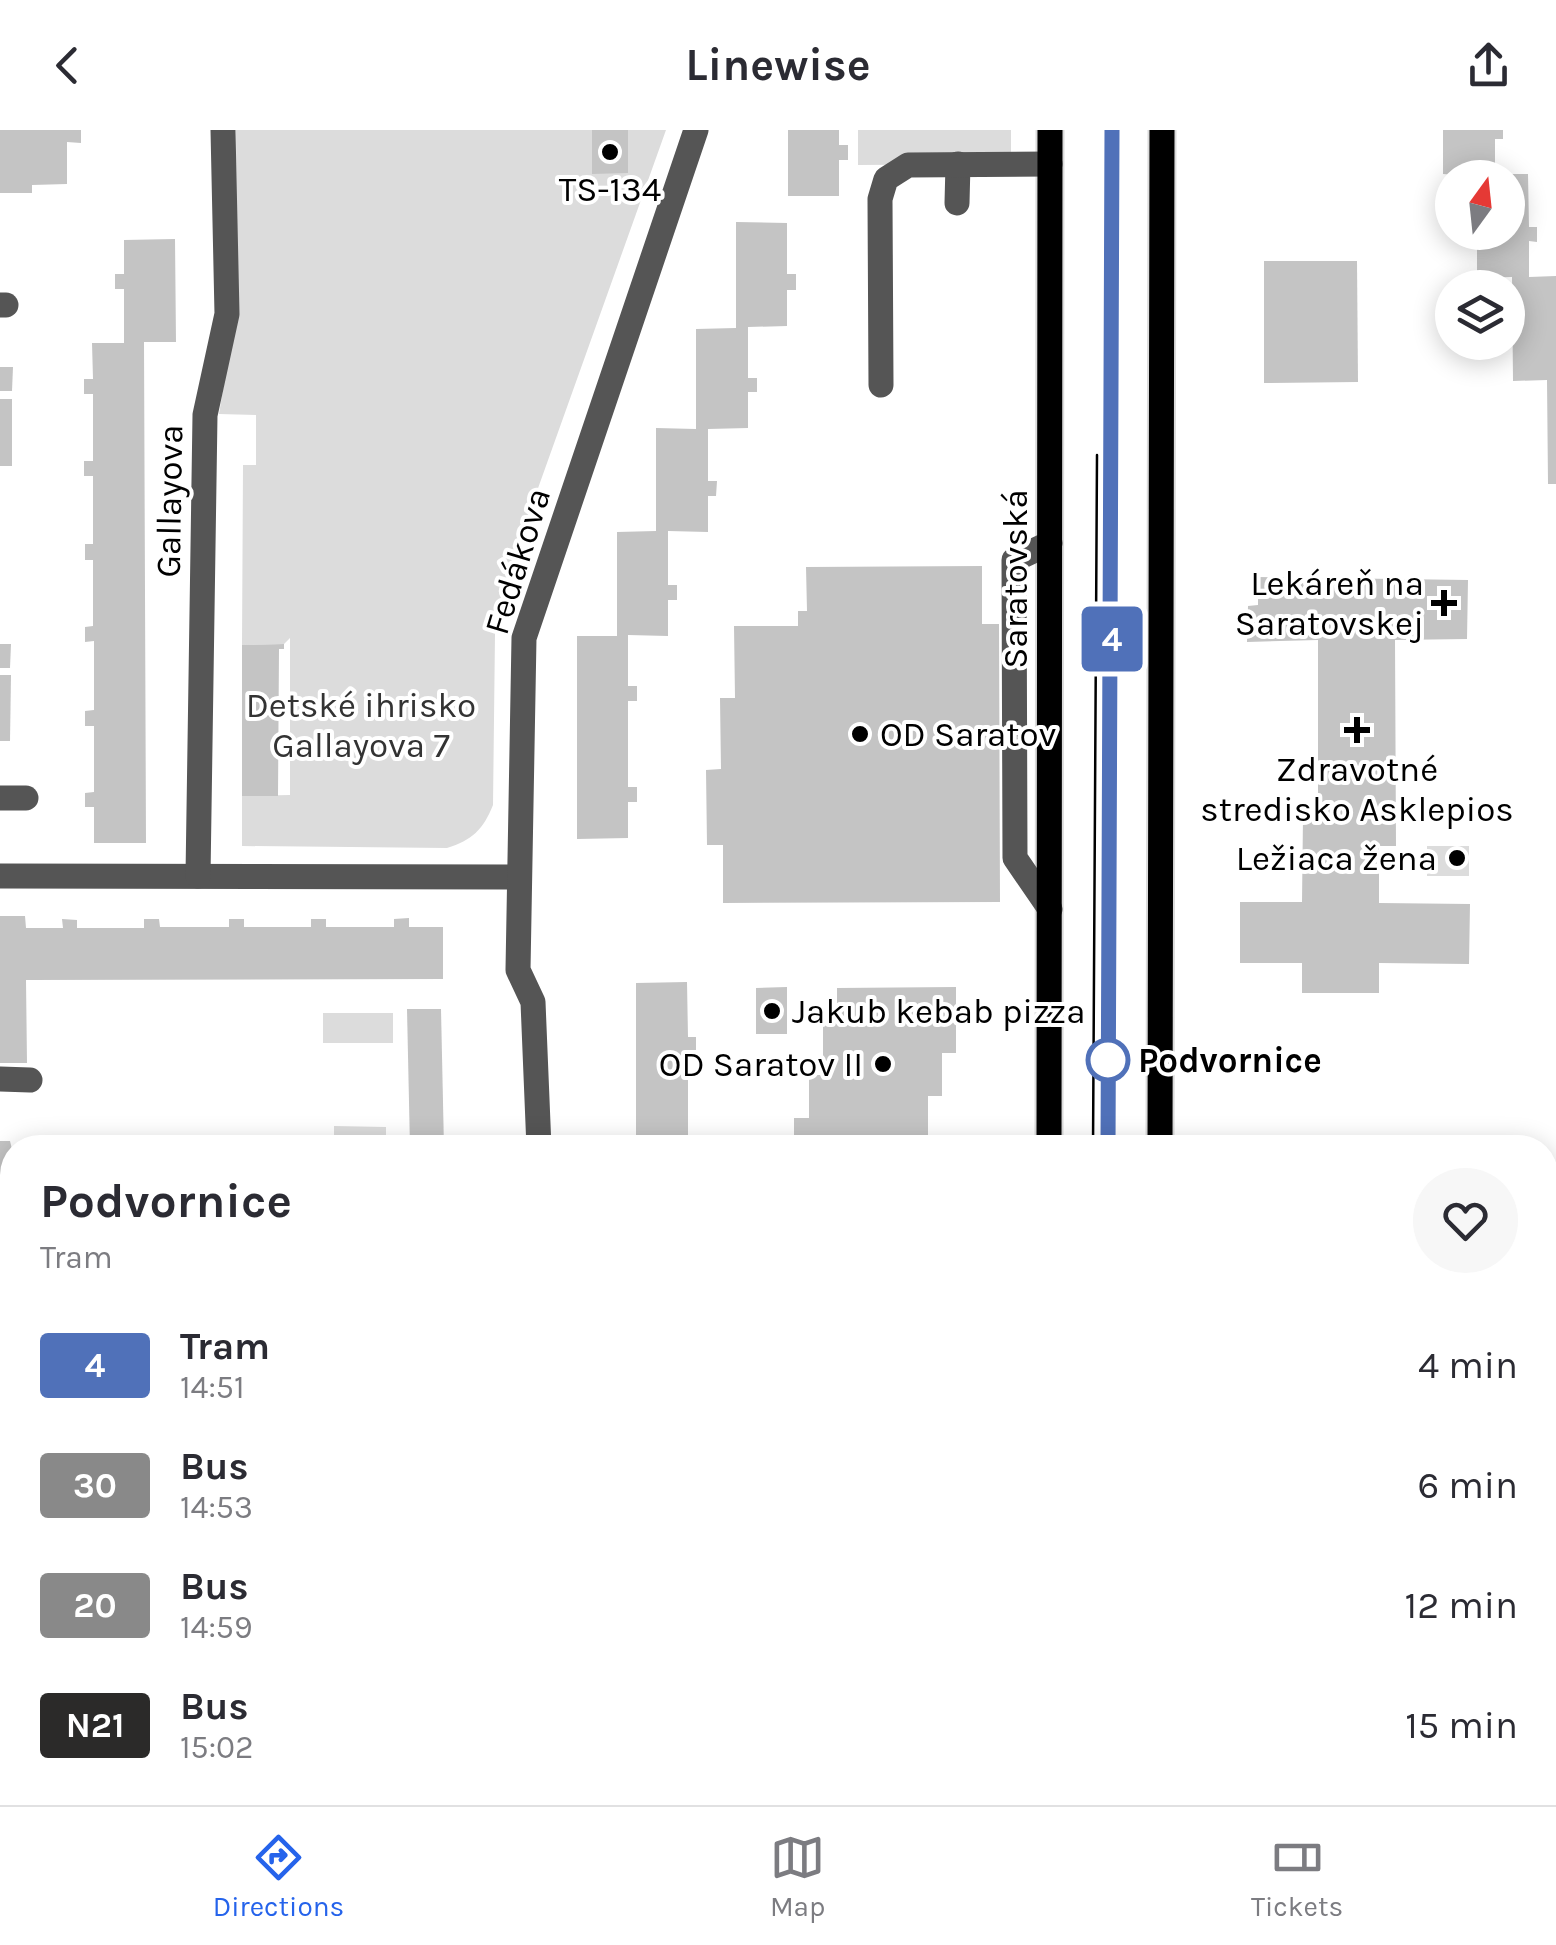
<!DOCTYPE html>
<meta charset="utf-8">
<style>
body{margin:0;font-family:Karla,sans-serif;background:#f7f7f7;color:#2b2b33;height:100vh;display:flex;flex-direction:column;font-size:38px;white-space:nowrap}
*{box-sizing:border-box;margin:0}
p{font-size:32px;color:#7c7c81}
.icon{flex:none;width:55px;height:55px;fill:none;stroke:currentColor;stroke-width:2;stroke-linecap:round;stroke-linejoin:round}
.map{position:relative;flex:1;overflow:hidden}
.drawer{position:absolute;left:0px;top:1005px;width:1558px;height:670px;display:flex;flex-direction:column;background:#fff;border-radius:40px 40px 0 0;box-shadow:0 5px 25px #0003}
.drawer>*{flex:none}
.badge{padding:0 20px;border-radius:8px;font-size:35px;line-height:65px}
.needle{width:65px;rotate:15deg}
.controls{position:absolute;left:1435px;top:30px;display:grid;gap:20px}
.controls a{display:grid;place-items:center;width:90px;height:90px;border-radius:50%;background:#fff;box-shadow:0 5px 25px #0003;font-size:50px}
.map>.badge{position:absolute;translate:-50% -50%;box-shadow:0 0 0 5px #fff}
.round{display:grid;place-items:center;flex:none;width:105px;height:105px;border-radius:52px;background:#f7f7f7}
.headline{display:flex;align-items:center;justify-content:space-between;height:170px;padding:0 40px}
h1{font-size:48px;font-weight:700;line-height:75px}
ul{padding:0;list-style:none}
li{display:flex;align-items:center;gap:30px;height:120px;padding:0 40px}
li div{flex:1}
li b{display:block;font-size:38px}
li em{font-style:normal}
li .badge{min-width:110px;font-weight:700;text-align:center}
header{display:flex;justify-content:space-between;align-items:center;height:130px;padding:0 40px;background:#fff;font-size:45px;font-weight:700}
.dock{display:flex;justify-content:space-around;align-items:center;height:140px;border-top:2px solid #e1e1e2;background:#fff;font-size:28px;color:#7c7c81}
.dock a{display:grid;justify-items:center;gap:5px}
.dock .current{color:#2563eb}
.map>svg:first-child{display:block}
.green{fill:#dcdcdc}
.building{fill:#c4c4c4}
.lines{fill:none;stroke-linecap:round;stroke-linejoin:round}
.major-casing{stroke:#dbdbdb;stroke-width:29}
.minor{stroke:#555;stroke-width:25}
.major{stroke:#000;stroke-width:25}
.tram{stroke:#000;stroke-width:2.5}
.line-casing{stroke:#fff;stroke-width:22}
.line{stroke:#5071b9;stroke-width:15}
.poi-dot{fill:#000;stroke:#fff;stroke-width:4}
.stop-dot{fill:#fff;stroke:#5071b9;stroke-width:5}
.labels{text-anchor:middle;stroke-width:8;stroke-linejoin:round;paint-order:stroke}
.poi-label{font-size:35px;fill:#000;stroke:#fff;text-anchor:end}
.street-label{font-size:35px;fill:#000;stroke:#fff}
.park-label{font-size:35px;fill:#333;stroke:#fff}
.stop-label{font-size:35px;font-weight:bold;fill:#000;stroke:#fff;text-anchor:start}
</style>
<header><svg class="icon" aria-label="back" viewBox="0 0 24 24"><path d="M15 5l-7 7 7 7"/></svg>Linewise<svg class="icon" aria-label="share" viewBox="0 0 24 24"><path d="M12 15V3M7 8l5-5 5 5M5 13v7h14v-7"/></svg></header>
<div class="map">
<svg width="1556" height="1675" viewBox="0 0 1556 1675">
<rect width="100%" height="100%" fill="#fff"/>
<g class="green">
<path d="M236 0H666L507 445 495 504 493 675C483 700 472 710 447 718L242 716V666L290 665V508L284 514 242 515 243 335H256V285L219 284 237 174Z"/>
<polygon points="858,0 1011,0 1011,34 858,35"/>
<rect x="1427" y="716" width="42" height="30"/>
<rect x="323" y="883" width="70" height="30"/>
<polygon points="334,996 386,997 386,1017 334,1017"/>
</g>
<g class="building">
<polygon points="0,0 81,0 81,13 67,12 67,54 32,55 32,63 0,63"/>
<polygon points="592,0 628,0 628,43 592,44"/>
<polygon points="788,0 839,0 839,15 848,15 848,30 839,30 839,66 788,66"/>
<polygon points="1443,0 1503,0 1503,9 1495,9 1495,48 1443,44"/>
<polygon points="1508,44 1528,44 1529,97 1537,97 1537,112 1529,111 1529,147 1556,146 1556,354 1548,354 1547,250 1513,251 1512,147 1477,148 1477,102 1508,102"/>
<polygon points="736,92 787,93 787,144 796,144 796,160 787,160 787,196 748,197 748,248 757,248 757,262 748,262 748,298 708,299 708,351 717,351 716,366 708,366 708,402 668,401 668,455 677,455 677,470 668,470 668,506 628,505 628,556 637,556 637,571 628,571 628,657 637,657 637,672 628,672 628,708 577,709 577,506 617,506 617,402 656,401 656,298 696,299 696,199 736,198"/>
<polygon points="175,109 176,212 144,212 146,713 94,713 94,677 85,677 85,663 94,662 94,596 85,596 85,581 94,580 94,511 85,512 85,497 93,496 93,430 85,430 85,414 93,414 93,346 84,346 84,331 93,331 93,264 84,264 84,249 93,249 92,213 124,213 124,159 115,159 115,144 124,144 124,110"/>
<polygon points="1264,131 1357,131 1358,252 1264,253"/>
<polygon points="0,237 13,237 12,261 0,261"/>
<rect x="0" y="269" width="12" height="67"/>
<polygon points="982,436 982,494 999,494 1000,772 723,773 723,715 707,715 706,640 721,639 720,568 735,568 734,496 798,496 798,481 807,481 806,437"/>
<polygon points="1258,447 1468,450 1467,509 1395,510 1396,716 1379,716 1379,773 1470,774 1469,834 1379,833 1379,863 1302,863 1302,833 1240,833 1240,772 1302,772 1303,686 1318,686 1318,510 1247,512 1248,476 1258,475"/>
<polygon points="0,514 11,514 10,538 0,538"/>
<polygon points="284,514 284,519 279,519 278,666 242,666 242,515"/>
<polygon points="0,545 11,545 10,611 0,611"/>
<polygon points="0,786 25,786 26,798 63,798 62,789 77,790 77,798 144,798 144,789 159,789 160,797 229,797 229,789 244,789 244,797 311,797 311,789 326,789 326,797 394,797 394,789 409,788 409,797 443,797 443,849 26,850 27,933 0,933"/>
<polygon points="687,852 688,907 696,907 696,920 688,920 688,1006 697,1006 696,1018 636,1018 636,853"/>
<polygon points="787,857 787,904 756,904 756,858"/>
<polygon points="956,857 956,923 942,923 942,966 928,966 928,1009 913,1010 913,1018 780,1018 780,1011 794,1011 794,988 809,988 809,945 823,945 823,880 837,880 837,858"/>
<polygon points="407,879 441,879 444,1018 410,1018"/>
<polygon points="1234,1007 1350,1010 1349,1018 1234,1018"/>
<polygon points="0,1011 10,1011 12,1019 12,1071 0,1071"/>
<rect x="1545" y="1395" width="11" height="85"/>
<polygon points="0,1440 12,1441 12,1625 0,1626"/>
<rect x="488" y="1662" width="130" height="13"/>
<polygon points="772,1662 824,1662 824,1675 771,1675"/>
<polygon points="1419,1662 1471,1662 1471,1675 1420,1675"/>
</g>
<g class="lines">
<defs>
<g id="major">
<polyline points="1049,1018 1050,0"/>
<polyline points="1160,1018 1162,0"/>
<polyline points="1159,1662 1159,1675"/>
<polyline points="1046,1675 1046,1662"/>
</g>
</defs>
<use href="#major" class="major-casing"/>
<g class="minor">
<polyline points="957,73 958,34"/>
<polyline points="0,175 6,175"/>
<polyline points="881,255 880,69 886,49 908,35 1050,34"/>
<polyline points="1050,413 1014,430 1015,728 1050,779"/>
<polyline points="0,668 26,668"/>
<polyline points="0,746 518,747"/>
<polyline points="198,746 205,285 227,184 223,0"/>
<polyline points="0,949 30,950"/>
<polyline points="539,1018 533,872 518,840 524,508 696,0"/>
<polyline points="0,1138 12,1138"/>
<polyline points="692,1662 696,1675"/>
<polyline points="1549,1675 1556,1654"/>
</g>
<use href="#major" class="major"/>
<g class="tram">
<polyline points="1093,1018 1097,325"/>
<polyline points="1109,1018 1112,0"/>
<polyline points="1094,1662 1094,1675"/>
</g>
</g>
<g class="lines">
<defs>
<polyline id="line" points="1108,1018 1112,0"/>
</defs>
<use href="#line" class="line-casing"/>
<use href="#line" class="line"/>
</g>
<g class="poi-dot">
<circle cx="610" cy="22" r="10"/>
<path d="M1439 458h10v10h10v10h-10v10h-10v-10h-10v-10h10z"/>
<path d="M1352 585h10v10h10v10h-10v10h-10v-10h-10v-10h10z"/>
<circle cx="860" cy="604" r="10"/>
<circle cx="1457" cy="728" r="10"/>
<circle cx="772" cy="881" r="10"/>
<circle cx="883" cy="934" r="10"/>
</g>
<circle class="stop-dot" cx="1108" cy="930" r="20"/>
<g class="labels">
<g class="poi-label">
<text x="610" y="71" text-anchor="middle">TS-134</text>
<text x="1424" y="465">Lekáreň na<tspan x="1424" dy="40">Saratovskej</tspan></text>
<text x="880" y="616" text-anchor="start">OD Saratov</text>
<text x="1357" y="651" text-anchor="middle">Zdravotné<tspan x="1357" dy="40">stredisko Asklepios</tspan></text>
<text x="1437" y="740">Ležiaca žena</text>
<text x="792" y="893" text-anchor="start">Jakub kebab pizza</text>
<text x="863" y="946">OD Saratov II</text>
</g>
<g class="street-label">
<text transform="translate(169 371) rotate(-89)" y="12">Gallayova</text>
<text transform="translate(517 431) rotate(-73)" y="12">Fedákova</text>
<text transform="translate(1015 449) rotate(-90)" y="12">Saratovská</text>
</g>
<g class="park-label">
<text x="361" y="587">Detské ihrisko<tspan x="361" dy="40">Gallayova 7</tspan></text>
</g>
<g class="stop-label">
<text x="1138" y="942">Podvornice</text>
</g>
</g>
</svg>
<div class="controls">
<a><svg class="needle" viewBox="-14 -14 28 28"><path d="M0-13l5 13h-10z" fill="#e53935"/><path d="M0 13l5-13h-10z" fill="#7c7c81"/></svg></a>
<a><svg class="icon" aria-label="layers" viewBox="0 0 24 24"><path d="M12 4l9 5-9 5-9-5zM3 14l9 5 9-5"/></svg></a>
</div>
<b class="badge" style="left:1112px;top:509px;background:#5071b9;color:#fff">4</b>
<section class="drawer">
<div class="headline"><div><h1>Podvornice</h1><p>Tram</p></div><a class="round"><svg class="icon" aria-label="heart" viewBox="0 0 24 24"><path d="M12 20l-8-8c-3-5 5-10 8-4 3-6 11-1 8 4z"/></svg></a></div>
<ul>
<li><span class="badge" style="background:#5071b9;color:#fff">4</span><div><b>Tram</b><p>14:51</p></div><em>4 min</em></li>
<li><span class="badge" style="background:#898989;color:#fff">30</span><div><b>Bus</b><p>14:53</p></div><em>6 min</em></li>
<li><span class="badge" style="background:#898989;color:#fff">20</span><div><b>Bus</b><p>14:59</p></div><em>12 min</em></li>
<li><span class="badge" style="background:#2b2a29;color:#fff">N21</span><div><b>Bus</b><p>15:02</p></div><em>15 min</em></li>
</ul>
</section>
</div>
<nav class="dock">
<a class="current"><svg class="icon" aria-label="directions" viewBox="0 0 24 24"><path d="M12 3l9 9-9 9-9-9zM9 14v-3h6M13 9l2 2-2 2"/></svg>Directions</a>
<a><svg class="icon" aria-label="map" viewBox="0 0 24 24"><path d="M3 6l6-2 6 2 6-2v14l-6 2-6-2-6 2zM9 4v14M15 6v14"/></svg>Map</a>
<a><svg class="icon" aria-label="tickets" viewBox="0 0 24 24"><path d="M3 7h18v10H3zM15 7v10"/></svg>Tickets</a>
</nav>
